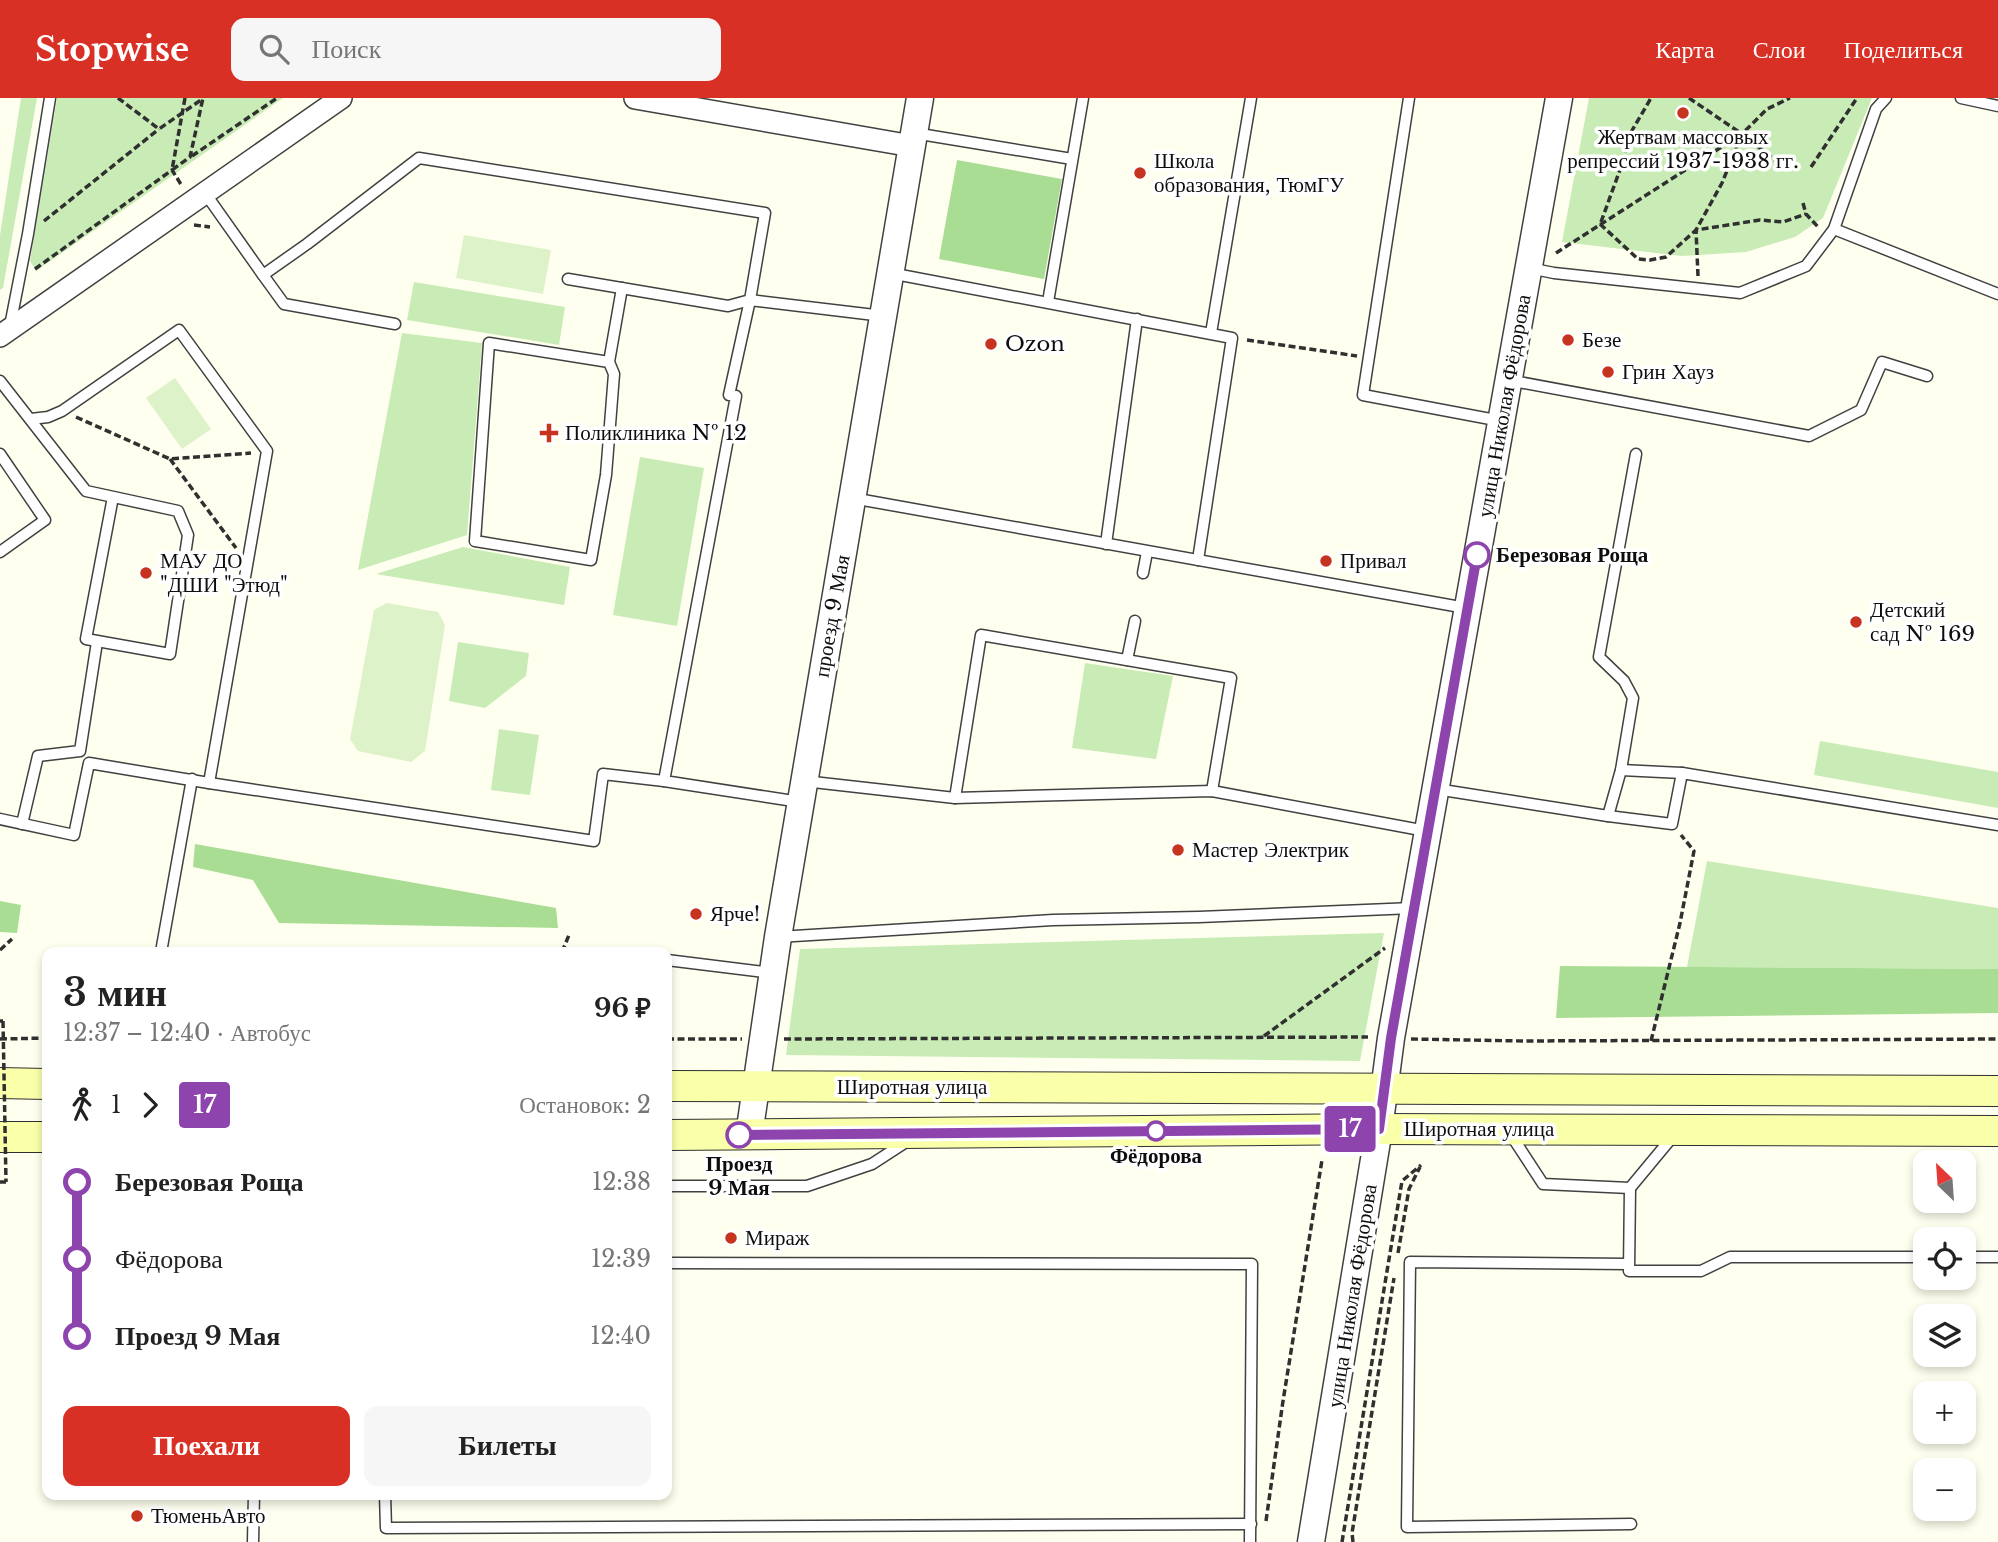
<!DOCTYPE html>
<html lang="ru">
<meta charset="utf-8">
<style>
body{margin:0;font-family:"Libre Baskerville",serif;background:#f6f6f6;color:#222;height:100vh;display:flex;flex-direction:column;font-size:26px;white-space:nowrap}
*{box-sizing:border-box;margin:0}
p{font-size:23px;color:#767676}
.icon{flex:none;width:38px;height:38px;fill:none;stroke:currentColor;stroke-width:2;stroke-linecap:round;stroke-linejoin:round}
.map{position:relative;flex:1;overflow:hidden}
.sheet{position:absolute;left:42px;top:849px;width:630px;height:553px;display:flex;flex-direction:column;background:#fff;border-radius:14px;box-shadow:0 4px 10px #0003}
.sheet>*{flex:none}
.badge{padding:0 14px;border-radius:5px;font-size:24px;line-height:46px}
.needle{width:46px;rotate:335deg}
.tools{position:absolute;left:1913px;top:1052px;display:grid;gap:14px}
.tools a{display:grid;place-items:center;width:63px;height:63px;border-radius:14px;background:#fff;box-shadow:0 4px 10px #0003;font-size:35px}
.map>.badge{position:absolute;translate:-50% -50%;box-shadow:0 0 0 4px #fff}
.legs{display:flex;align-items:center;gap:10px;height:77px;padding:0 21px;font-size:23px}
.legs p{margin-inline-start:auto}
.headline{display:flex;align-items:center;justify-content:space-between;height:119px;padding:0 21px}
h1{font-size:38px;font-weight:600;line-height:52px}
.primary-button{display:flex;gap:14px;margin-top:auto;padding:14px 21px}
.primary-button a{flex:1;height:80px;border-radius:14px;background:#d93025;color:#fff;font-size:28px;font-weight:600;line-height:80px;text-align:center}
.primary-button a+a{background:#f6f6f6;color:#222}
ul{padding:0 21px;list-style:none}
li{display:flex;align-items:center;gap:24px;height:77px;font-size:26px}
li i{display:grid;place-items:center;width:10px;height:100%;margin:0 9px;background:currentColor}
li i::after{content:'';width:18px;height:18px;margin:-9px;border:5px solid;border-radius:50%;background:#fff}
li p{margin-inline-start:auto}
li:first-child i{background:linear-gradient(#0000 50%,currentColor 0)}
li:last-child i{background:linear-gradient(currentColor 50%,#0000 0)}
header{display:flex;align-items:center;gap:42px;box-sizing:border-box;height:98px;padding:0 35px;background:#d93025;color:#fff}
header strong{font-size:33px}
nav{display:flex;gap:38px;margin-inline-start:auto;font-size:24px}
.search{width:490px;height:63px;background:#f6f6f6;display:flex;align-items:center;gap:18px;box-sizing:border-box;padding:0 24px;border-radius:14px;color:#767676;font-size:26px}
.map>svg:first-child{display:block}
.green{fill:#c9ecb6}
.forest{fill:#a9dd94}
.pitch{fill:#ddf2c8}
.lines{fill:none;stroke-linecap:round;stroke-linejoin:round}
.service-casing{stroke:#414141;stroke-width:13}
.minor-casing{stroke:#414141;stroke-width:24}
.tertiary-casing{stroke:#414141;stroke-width:29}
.secondary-casing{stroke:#303030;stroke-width:32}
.path{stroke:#303030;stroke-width:3.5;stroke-dasharray:7 3.5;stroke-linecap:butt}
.service{stroke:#fff;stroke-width:10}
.minor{stroke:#fff;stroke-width:21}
.tertiary{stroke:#fff;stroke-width:26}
.secondary{stroke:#faffaa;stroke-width:30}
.path-bridge{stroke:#303030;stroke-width:3.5;stroke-dasharray:7 3.5;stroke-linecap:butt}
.line-1-casing{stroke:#fff;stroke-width:16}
.line-1{stroke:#8e44ad;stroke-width:10}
.poi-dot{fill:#c6331e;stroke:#fff;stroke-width:2.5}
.stop-1-dot{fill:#fff;stroke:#8e44ad;stroke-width:3.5}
.labels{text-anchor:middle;stroke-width:7;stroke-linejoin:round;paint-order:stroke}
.poi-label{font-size:21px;fill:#0e0e0e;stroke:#fff;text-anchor:start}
.street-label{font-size:21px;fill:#0e0e0e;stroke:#fff}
.stop-label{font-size:21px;font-weight:bold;fill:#0e0e0e;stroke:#fff}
</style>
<header>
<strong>Stopwise</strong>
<div class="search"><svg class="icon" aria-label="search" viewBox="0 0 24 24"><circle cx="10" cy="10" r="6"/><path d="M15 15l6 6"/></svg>Поиск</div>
<nav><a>Карта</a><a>Слои</a><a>Поделиться</a></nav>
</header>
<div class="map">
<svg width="1998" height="1444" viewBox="0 0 1998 1444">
<rect width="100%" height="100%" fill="#ffffef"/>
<g class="green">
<polygon points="21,0 37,0 3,190 0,192 0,137"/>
<polygon points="57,0 283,0 36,173 30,163"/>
<polygon points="1589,0 1872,0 1823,120 1795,139 1746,154 1682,158 1562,144"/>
<polygon points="414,184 565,209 559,247 407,222"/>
<polygon points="402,235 482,245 467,437 358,472"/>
<polygon points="640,359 704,370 677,528 613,517"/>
<polygon points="463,449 570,469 564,507 376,476"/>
<polygon points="458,544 529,555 526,578 485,610 449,603"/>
<polygon points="1085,565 1173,578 1156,661 1072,650"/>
<polygon points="499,631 539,637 530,697 491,692"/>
<polygon points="1820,643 1998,674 1998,710 1814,677"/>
<polygon points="1707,763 1998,810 1998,871 1687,869"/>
<polygon points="1384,835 1360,963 786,957 800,851"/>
</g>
<g class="forest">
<polygon points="957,62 1062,81 1044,181 939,161"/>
<polygon points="195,746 556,810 558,830 279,825 253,782 193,769"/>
<polygon points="0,803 21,807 17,835 0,834"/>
<polygon points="1560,868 1998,871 1998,915 1556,920"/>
</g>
<g class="pitch">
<polygon points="464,137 551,152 543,196 456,180"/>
<polygon points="175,280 211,331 182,351 146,300"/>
<polygon points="387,505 438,514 445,527 425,653 411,664 358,653 350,641 374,512"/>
</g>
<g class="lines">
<defs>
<g id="service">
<polyline points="1409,0 1363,297 1501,323"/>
<polyline points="1961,0 1998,8"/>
<polyline points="914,35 1072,61"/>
<polyline points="205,95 263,177 307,146 419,60 765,115 750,202 728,208 568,181"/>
<polyline points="1834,131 1998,196"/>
<polyline points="1529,170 1554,175 1740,195 1806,168 1834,131 1876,11 1886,0"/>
<polyline points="890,175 1232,240 1198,462"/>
<polyline points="263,177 284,206 395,226"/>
<polyline points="1048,204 1083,0"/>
<polyline points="10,228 28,136 50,0"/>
<polyline points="1211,235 1251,0"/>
<polyline points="609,264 489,245 475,443 591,462 606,377 614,276 609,264 622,190"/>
<polyline points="1508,282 1809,338 1861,312 1882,264 1927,278"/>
<polyline points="0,283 86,393 178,413 188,437 170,556 86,541 113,399"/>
<polyline points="31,321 48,319 62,313 179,232 267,353 209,685"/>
<polyline points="0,356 45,422 0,454"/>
<polyline points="852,400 1466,510"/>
<polyline points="1106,446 1137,221"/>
<polyline points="1143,475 1147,454"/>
<polyline points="1127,562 1135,523"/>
<polyline points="1621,672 1682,675"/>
<polyline points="804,683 955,700 1212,693 1426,733"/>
<polyline points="1436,691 1608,718 1672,726 1682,675 1998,727"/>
<polyline points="955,700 981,537 1231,580 1212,693"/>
<polyline points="800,704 664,683 736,298 729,297 750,202 883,218"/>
<polyline points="1608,718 1621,672 1633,600 1624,583 1599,559 1636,356"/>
<polyline points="0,721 74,737 89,665 209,685 594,743 603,676 664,683"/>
<polyline points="22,726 38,658 80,653 97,544"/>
<polyline points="778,839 1053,822 1199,819 1413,810"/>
<polyline points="161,854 192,681"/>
<polyline points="667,862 772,875"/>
<polyline points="1511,1037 1543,1086 1630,1090 1674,1037"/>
<polyline points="667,1088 807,1088 872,1066 909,1042"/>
<polyline points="1630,1090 1629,1173 1701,1173 1730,1159 1925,1159"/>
<polyline points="1964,1159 1998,1159"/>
<polyline points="667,1165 1252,1166 1250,1444"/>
<polyline points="1628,1166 1410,1164 1407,1429 1631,1426"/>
<polyline points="385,1396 386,1430 1251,1426"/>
<polyline points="253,1444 254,1396"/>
</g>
<g id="minor">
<polyline points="635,0 912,48"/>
<polyline points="0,238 341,0"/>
</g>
<g id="tertiary">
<polyline points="749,1037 778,839 920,0"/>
<polyline points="1311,1444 1379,1031 1391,940 1559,0"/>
</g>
<g id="secondary">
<polyline points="0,985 47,986"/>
<polyline points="667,988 1998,993"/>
<polyline points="667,1037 1379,1031 1998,1033"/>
<polyline points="0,1039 47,1039"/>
</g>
</defs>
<use href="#service" class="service-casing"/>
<use href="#minor" class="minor-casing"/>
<use href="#tertiary" class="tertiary-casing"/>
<use href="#secondary" class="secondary-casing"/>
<g class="path">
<polyline points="118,0 159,31 201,2"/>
<polyline points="185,0 172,72 190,59 203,0"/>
<polyline points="1689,0 1742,36 1780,66"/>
<polyline points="192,58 277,0"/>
<polyline points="1811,69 1857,0"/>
<polyline points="1803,105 1806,116 1819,130"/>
<polyline points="44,123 159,31"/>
<polyline points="1601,124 1621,69 1630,36 1651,0"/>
<polyline points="1600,126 1638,161 1650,162 1666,159 1696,132 1760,122 1783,124 1806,116"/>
<polyline points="194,127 210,129"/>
<polyline points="1556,155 1740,37"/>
<polyline points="35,171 172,72 182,88"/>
<polyline points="1698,178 1696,132 1722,85 1742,36 1767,11 1790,0"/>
<polyline points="1247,242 1357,258"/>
<polyline points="76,319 170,361 251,355"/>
<polyline points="170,361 236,450"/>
<polyline points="0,852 12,841"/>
<polyline points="562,854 569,837"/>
<polyline points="0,923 3,923"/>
<polyline points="1264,938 1385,850"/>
<polyline points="0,941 47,940"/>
<polyline points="667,941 742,941"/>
<polyline points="784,941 1368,939"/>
<polyline points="1411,941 1523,943 1998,941"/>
<polyline points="1651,943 1680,825 1694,753 1681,737"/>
<polyline points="0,1084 6,1084"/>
<polyline points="1398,1155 1409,1091 1420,1069"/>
<polyline points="1266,1423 1283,1303 1322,1062"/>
<polyline points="1342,1444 1402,1083 1421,1067"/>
<polyline points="1353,1444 1352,1435 1394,1180"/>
</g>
<use href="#service" class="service"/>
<use href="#minor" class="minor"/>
<use href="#tertiary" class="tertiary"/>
<use href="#secondary" class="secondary"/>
<polyline class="path-bridge" points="3,923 6,1084"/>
</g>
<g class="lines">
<defs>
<polyline id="line-1" points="739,1037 1379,1031 1391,940 1477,457"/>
</defs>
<use href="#line-1" class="line-1-casing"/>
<use href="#line-1" class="line-1"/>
</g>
<g class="poi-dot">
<circle cx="1683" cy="15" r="7"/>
<circle cx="1140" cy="75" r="7"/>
<circle cx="1568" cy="242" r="7"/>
<circle cx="991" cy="246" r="7"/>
<circle cx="1608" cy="274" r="7"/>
<path d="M545.5 324.5h7v7h7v7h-7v7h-7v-7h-7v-7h7z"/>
<circle cx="1326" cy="463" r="7"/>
<circle cx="146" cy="475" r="7"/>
<circle cx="1856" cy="524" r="7"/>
<circle cx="1178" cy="752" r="7"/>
<circle cx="696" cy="816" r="7"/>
<circle cx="731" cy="1140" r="7"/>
<circle cx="137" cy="1418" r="7"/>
</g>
<g class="stop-1-dot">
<circle cx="1477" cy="457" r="12"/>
<circle cx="1156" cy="1033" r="9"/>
<circle cx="739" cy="1037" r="12"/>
</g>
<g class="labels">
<g class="poi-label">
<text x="1683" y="46" text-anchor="middle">Жертвам массовых<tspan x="1683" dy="24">репрессий 1937-1938 гг.</tspan></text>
<text x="1154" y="70">Школа<tspan x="1154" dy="24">образования, ТюмГУ</tspan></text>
<text x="1582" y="249">Безе</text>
<text x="1005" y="253">Ozon</text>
<text x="1622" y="281">Грин Хауз</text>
<text x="565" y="342">Поликлиника № 12</text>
<text x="160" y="470">МАУ ДО<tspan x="160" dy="24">"ДШИ "Этюд"</tspan></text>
<text x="1340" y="470">Привал</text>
<text x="1870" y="519">Детский<tspan x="1870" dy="24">сад № 169</tspan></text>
<text x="1192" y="759">Мастер Электрик</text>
<text x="710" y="823">Ярче!</text>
<text x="745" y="1147">Мираж</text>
<text x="151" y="1425">ТюменьАвто</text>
</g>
<g class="street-label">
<text transform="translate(1504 308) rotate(-80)" y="7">улица Николая Фёдорова</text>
<text transform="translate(832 518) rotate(-80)" y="7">проезд 9 Мая</text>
<text x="912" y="996">Широтная улица</text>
<text x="1479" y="1038">Широтная улица</text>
<text transform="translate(1352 1198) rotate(-81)" y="7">улица Николая Фёдорова</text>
</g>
<g class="stop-label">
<text x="1496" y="464" text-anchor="start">Березовая Роща</text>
<text x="1156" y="1065">Фёдорова</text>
<text x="739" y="1073">Проезд<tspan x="739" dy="24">9 Мая</tspan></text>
</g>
</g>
</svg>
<div class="tools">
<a><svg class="needle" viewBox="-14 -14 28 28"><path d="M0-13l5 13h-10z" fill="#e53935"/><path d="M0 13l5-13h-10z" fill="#767676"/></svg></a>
<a><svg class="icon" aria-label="locate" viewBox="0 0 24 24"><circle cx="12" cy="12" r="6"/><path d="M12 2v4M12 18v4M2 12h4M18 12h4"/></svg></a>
<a><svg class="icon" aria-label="layers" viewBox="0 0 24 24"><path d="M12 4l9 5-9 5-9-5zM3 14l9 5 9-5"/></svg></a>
<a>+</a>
<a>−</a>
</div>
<b class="badge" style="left:1350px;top:1031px;background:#8e44ad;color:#fff">17</b>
<section class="sheet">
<div class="headline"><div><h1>3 мин</h1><p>12:37 – 12:40 · Автобус</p></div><b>96 ₽</b></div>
<div class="legs"><svg class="icon" aria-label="walk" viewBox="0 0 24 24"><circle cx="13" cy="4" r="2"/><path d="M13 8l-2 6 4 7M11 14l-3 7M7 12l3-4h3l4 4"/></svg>1<svg class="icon" aria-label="forward" viewBox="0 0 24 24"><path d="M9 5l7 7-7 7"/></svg><b class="badge" style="background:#8e44ad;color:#fff">17</b><p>Остановок: 2</p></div>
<ul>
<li><i style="color:#8e44ad"></i><b>Березовая Роща</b><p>12:38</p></li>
<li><i style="color:#8e44ad"></i><span>Фёдорова</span><p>12:39</p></li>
<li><i style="color:#8e44ad"></i><b>Проезд 9 Мая</b><p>12:40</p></li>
</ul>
<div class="primary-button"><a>Поехали</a><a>Билеты</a></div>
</section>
</div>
